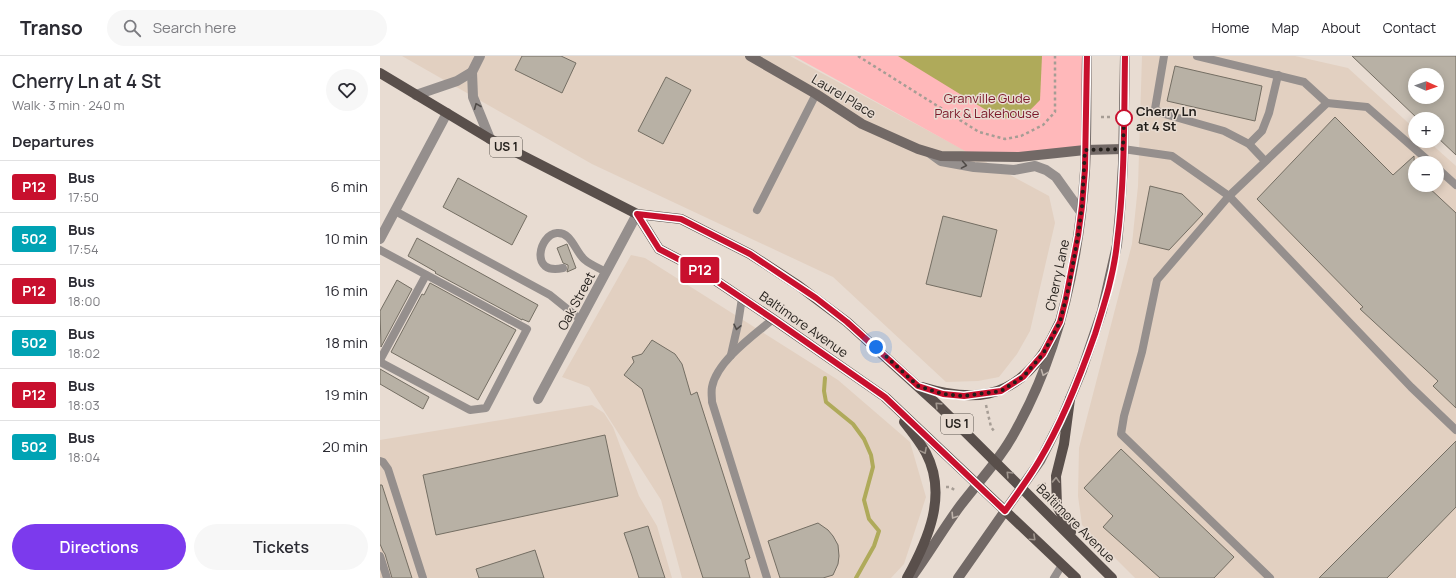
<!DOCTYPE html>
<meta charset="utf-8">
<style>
body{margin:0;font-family:Manrope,sans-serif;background:#f7f7f7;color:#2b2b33;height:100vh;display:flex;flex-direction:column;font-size:15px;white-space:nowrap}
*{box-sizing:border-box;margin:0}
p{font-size:13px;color:#7c7c81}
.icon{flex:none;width:22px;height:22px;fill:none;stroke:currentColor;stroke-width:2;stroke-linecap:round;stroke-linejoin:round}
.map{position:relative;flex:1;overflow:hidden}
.details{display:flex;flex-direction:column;background:#fff;width:380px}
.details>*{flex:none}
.badge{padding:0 8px;border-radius:3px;font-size:14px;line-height:26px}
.needle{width:26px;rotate:92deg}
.fabs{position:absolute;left:1028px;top:12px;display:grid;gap:8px}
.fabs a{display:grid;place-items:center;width:36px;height:36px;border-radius:50%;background:#fff;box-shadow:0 2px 10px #0003;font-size:20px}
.you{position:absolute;width:20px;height:20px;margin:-10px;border:3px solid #fff;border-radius:50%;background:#1a73e8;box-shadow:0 0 0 6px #1a73e833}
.map>.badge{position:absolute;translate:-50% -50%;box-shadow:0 0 0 2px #fff}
h2{padding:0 12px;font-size:15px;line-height:36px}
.round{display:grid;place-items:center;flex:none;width:42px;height:42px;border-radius:21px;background:#f7f7f7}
.headline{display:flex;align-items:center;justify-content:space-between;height:68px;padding:0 12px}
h1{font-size:19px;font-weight:600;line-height:30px}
.cta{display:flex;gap:8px;margin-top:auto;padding:8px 12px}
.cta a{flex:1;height:46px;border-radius:24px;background:#7c3aed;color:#fff;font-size:16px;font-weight:600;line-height:46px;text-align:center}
.cta a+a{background:#f7f7f7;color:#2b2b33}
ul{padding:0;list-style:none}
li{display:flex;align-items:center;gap:12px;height:52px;padding:0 12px;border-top:1px solid #e1e1e2}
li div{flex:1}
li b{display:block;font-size:15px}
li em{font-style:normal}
li .badge{min-width:44px;font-weight:700;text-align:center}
header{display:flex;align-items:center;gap:24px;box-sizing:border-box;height:56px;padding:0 20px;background:#fff;border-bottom:1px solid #e1e1e2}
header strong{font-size:19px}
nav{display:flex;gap:22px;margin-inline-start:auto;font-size:14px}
.search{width:280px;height:36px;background:#f7f7f7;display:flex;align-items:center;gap:10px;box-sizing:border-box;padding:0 14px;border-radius:22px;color:#7c7c81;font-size:15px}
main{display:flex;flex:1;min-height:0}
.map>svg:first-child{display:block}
.built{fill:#e2d0c1;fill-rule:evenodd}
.green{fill:#ffb8ba}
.water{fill:#afaa5a}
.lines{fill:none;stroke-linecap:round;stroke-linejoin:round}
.stream{stroke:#afaa5a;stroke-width:4}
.building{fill:#b8b1a5;stroke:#746e63;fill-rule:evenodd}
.path{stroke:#a69d95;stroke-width:2.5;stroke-dasharray:3 3;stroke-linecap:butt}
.lane{stroke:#958f8d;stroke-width:8}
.street{stroke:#958f8d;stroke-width:10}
.secondary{stroke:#726966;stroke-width:10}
.primary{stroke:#594f4b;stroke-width:10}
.oneway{stroke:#504b48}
.oneway2{stroke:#bfb4ac}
.oneway3{stroke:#a0968e}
.line-casing{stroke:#fff;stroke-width:9}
.line{stroke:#c8102e;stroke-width:6}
.walk{stroke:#221e1a;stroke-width:4;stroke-dasharray:0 7.2}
.stop-dot{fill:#fff;stroke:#c8102e;stroke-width:2}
.labels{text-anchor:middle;stroke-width:3;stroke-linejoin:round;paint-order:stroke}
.shield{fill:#e8dcd2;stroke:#5d5751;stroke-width:1}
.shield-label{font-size:12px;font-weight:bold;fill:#221e1a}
.street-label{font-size:13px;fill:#221e1a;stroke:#e8dcd2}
.park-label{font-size:13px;fill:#7b1829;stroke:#e8dcd2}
.stop-label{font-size:13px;font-weight:bold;fill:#221e1a;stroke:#e8dcd2;text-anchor:start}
</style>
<header>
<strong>Transo</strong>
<div class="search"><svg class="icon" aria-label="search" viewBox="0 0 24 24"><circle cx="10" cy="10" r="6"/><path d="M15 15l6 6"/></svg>Search here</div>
<nav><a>Home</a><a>Map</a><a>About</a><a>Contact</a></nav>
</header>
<main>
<section class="details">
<div class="headline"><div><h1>Cherry Ln at 4 St</h1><p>Walk · 3 min · 240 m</p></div><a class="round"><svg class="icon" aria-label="heart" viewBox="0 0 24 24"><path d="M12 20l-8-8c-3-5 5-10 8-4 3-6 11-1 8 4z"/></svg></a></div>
<h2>Departures</h2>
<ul>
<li><span class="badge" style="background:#c8102e;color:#fff">P12</span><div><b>Bus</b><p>17:50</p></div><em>6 min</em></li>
<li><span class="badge" style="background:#00a3b4;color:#fff">502</span><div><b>Bus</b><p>17:54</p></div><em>10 min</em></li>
<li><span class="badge" style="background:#c8102e;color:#fff">P12</span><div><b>Bus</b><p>18:00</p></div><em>16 min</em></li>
<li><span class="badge" style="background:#00a3b4;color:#fff">502</span><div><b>Bus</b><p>18:02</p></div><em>18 min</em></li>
<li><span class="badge" style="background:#c8102e;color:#fff">P12</span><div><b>Bus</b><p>18:03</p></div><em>19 min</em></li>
<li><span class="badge" style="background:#00a3b4;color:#fff">502</span><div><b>Bus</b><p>18:04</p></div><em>20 min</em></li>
</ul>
<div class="cta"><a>Directions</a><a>Tickets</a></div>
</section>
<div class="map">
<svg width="1076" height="522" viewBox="0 0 1076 522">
<rect width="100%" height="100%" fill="#e8dcd2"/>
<g class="built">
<polygon points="22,0 410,0 669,140 675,167 650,275 637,298 619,321 598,325 566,326 453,221 212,108"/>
<path d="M762 0H915L968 12 1035 73V85H1048L1076 110V522H755L702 469 698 440 699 392 752 188 758 130ZM1035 107H1057V129H1035Z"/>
<polygon points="251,199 265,202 458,324 530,386 546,441 524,508 511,522 302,522 281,444 209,331 182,321"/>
<polygon points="212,349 224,357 233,371 259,440 277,470 292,522 0,522 0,384"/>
</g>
<polygon class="green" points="414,0 709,0 705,94 594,100"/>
<path class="water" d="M518 0H662L660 44C645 60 641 63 619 62Z"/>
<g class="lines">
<polyline class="stream" points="445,322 444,335 446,346 473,368 484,383 491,399 493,411 484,444 489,463 499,475 494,490 476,522"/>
</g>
<g class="building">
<polygon points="142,0 181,0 196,7 182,37 135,14"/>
<path d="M972 0H1076V99L1057 81V63H1038ZM1035 19H1057V41H1035Z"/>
<polygon points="795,10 882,30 875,65 787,45"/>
<polygon points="286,21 311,34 283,88 258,75"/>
<polygon points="955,61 1013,119 1034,100 1035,129 1046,129 1076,157 1076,352 1053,330 1058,325 980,253 983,251 877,143"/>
<polygon points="78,122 147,160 132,189 63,151"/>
<polygon points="770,130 802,138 823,158 789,194 759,187"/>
<polygon points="563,160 617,174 601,241 546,228"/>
<polygon points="37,182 158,249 149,266 142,263 142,264 55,217 56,216 28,200"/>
<polygon points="187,188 196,212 187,216 188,212 188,209 183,207 177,192"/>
<polygon points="17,224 32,233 1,291 0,255"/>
<polygon points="50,227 136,274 98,344 11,296 42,238 44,239"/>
<polygon points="272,284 295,298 302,308 311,339 317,336 370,502 365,504 370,522 323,522 262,333 244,319 254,306 252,301 262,298"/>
<polygon points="0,313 49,341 43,353 0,328"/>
<polygon points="225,379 238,440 56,479 43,419"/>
<polygon points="1076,385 1076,451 1007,522 939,522"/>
<polygon points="741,393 854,501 834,522 780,522 723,471 733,460 704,432"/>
<polygon points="0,429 2,429 32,522 12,522 5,498 3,495 0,488"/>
<polygon points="438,467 448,474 453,480 458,489 459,500 458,508 453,519 443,522 400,522 388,485"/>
<polygon points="268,470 280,507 285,522 259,522 252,500 244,477"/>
<polygon points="155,494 164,522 99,522 96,513"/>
</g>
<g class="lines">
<g class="path">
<polyline points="478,0 599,76 625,83 641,80 663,69 675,56 675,0"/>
<polyline points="721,61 731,61"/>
<polyline points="606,349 611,371 614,375"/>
<polyline points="566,431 570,431 576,435"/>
<polyline points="658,431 661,428 666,428"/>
</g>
<g class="lane">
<polyline points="784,0 775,53 781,57 844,75 869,88 885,105"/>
<polyline points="817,0 924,26 947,47"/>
<polyline points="869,88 882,75 889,57 898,19"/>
<polyline points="743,93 792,100 849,140 1031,331 1076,374"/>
<polyline points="1057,112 1076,129"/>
<polyline points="377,154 436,38"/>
<polyline points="15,155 170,239 201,264"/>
<polyline points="0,194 147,273 106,352 90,354 0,306"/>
<path d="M183 212C149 220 159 178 177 177 192 176 195 196 205 204 211 209 219 212 226 216"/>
<polyline points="351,299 358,268 362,242"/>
<polyline points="0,304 46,219"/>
<polyline points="0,405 3,406 8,413 43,522"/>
<polyline points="0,500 7,522"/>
<path d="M387 522 332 346C332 341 331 336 332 331 337 305 374 279 393 263"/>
<polyline points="674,522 682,509"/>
<polyline points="890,522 741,378 744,360 762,296 777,224 849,140 947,47 987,51 1051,107"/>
</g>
<g class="street">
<polyline points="100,0 92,16 93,41 110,83"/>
<polyline points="36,39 77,25 92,16"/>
<polyline points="550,97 561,105 594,111 634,114 655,110 666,114 676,121 701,156"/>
<polyline points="0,183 67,57"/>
<polyline points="158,343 257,158"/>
</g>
<g class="secondary">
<polyline points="370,0 436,38 482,68 538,93 561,100 639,101 705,94 743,93"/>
<path d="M531 522C548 499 563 473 580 450 600 424 622 401 637 372 680 294 699 203 705 115 707 77 706 38 707 0"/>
<polyline points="578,522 660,405 682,362 702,314 722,255 737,189 740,156 743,108 745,0"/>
</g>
<g class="primary">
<polyline points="0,17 110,83 257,158 301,163 370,198 419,230 467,266 558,349 732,522"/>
<polyline points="257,158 279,193 323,216 393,263 505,341 696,522"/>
<path d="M542 331C591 346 630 344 662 299 669 289 674 277 680 266"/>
<polyline points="690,343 684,388 676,420 677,450 691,476"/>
<path d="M524 366C532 376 540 386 546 397 568 439 548 484 527 522"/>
</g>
</g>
<defs><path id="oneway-chevron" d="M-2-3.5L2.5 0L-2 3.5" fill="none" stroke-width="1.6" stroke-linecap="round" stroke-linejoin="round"/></defs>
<g class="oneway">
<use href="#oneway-chevron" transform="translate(97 50) rotate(-112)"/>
<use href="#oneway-chevron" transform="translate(584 109) rotate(10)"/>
<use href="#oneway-chevron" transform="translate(357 271) rotate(102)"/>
</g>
<g class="oneway2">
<use href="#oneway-chevron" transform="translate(664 317) rotate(111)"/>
<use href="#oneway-chevron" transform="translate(574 460) rotate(123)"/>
</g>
<g class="oneway3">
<use href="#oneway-chevron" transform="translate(558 349) rotate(-136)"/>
<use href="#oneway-chevron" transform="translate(544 395) rotate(62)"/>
<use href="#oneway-chevron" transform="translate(629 418) rotate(-135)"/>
<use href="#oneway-chevron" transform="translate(676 424) rotate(-88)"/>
<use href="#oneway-chevron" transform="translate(653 482) rotate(43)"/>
</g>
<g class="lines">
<defs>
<path id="line" d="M707 0 705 113 702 150 698 180 686 242 680 266 663 298 643 321 621 335 584 340 563 338 538 330 467 266 436 242 370 198 301 163 257 158 279 193 323 216 393 263 505 341 625 455C637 438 649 422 659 405 683 365 700 321 715 278 724 249 734 218 737 187 745 125 744 62 745 0"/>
</defs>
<use href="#line" class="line-casing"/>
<use href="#line" class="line"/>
<polyline class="walk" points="496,291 538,330 563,338 584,340 621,335 643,321 663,298 680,266 689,230 698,180 702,150 705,94 743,93 744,61 744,62"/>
</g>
<circle class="stop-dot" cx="744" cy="62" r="8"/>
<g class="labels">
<g class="shield">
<rect x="110" y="81" width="32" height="20" rx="3"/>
<rect x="561" y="358" width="32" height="20" rx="3"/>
</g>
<g class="shield-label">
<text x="126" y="95">US 1</text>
<text x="577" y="372">US 1</text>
</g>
<g class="street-label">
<text transform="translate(464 40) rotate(31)" y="5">Laurel Place</text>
<text transform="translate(677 219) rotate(-78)" y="5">Cherry Lane</text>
<text transform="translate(196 245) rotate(-62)" y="5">Oak Street</text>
<text transform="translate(424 268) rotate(35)" y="5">Baltimore Avenue</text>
<text transform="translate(696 467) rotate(45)" y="5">Baltimore Avenue</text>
</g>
<g class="park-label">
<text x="607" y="47">Granville Gude<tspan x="607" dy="15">Park &amp; Lakehouse</tspan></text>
</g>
<g class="stop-label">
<text x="756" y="60">Cherry Ln<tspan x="756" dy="15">at 4 St</tspan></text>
</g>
</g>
</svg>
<div class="fabs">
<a><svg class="needle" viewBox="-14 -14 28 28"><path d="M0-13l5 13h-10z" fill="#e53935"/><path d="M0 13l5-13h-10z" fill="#7c7c81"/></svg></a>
<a>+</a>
<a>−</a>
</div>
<div class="you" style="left:496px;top:291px"></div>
<b class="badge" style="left:320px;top:214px;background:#c8102e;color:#fff">P12</b>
</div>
</main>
